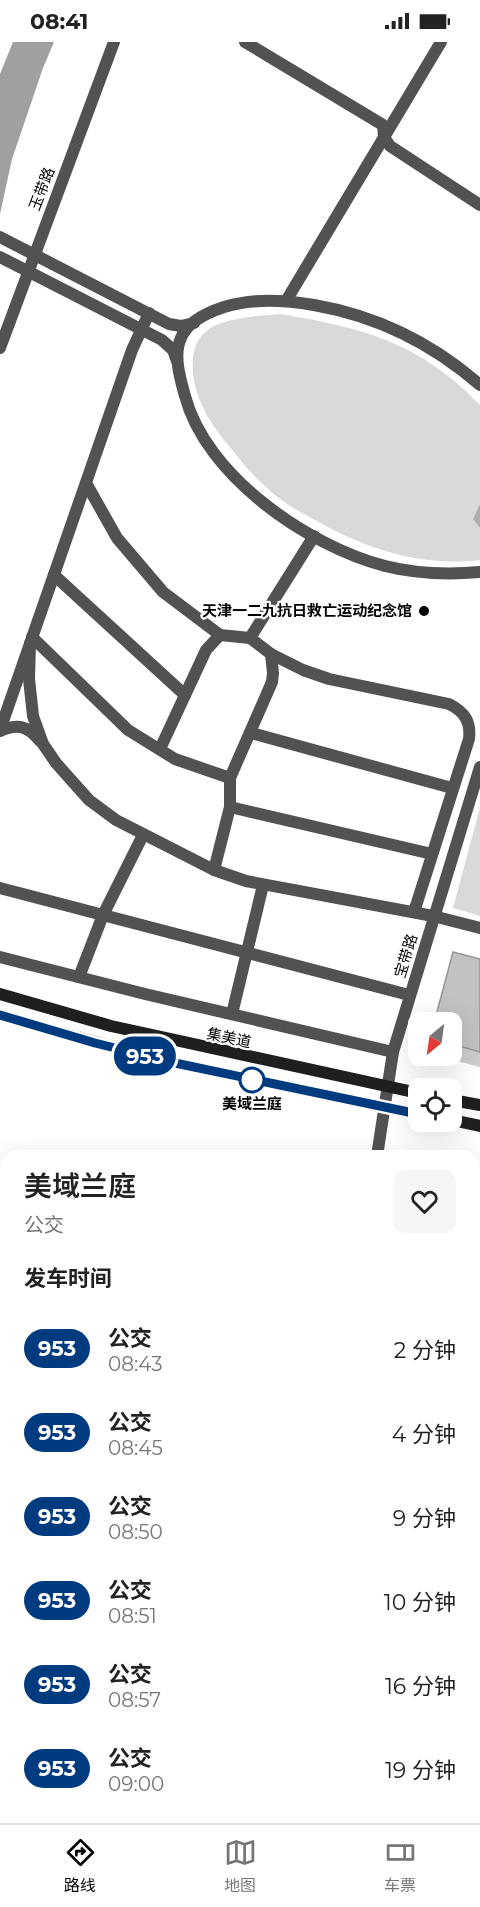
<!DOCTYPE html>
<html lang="zh">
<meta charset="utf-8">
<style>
body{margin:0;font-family:Montserrat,"Noto Sans SC",sans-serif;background:#f6f6f6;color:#222;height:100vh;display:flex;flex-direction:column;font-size:22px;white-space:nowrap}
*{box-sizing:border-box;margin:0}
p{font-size:20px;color:#767676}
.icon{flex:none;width:33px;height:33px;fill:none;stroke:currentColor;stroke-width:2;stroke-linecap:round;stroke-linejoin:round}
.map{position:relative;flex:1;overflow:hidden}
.side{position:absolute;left:0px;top:1108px;width:480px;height:674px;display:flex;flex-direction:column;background:#fff;border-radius:18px 18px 0 0;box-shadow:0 6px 24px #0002}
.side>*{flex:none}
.badge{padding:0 12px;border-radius:20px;font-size:21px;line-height:39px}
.needle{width:39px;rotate:209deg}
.tools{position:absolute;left:408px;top:970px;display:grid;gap:12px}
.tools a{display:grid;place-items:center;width:54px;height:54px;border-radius:12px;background:#fff;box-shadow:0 6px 24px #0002;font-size:30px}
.map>.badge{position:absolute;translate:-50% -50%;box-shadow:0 0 0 3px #fff}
h2{padding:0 24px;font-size:22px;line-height:54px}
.round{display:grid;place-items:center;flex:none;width:63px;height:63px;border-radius:12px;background:#f6f6f6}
.summary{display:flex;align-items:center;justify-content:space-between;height:102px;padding:0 24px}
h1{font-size:28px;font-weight:600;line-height:45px}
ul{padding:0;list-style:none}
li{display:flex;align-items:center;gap:18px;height:84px;padding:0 24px}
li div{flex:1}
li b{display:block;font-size:22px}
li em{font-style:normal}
li .badge{min-width:66px;font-weight:700;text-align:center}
.status{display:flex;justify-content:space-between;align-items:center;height:42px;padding:0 30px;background:#fff;direction:ltr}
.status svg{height:16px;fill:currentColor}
.dock{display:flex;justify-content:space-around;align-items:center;height:84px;border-top:2px solid #e0e0e0;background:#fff;font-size:16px;color:#767676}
.dock a{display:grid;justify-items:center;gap:3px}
.dock .current{color:#000}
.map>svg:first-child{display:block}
.green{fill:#d9d9d9}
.water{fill:#a0a0a0}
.shadow{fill:#0003}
.building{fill:#c2c2c2;stroke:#969696;stroke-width:1.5}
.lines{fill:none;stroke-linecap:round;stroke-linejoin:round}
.minor{stroke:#525252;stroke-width:12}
.tertiary{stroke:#525252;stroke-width:12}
.secondary{stroke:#1f1f1f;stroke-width:12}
.line-casing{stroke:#fff;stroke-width:14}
.line{stroke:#003b80;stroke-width:9}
.poi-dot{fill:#000;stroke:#fff;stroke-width:2}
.stop-dot{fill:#fff;stroke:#003b80;stroke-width:3}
.labels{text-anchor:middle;stroke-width:4.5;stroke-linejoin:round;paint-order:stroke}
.street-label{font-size:15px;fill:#000;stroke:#fff}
.poi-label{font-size:15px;font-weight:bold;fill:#000;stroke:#fff;text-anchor:end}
.stop-label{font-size:15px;font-weight:bold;fill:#000;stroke:#fff}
</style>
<div class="status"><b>08:41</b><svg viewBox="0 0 49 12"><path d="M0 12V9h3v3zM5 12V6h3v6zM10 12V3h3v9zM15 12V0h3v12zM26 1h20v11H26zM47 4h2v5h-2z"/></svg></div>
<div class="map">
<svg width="480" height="1781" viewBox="0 0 480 1781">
<rect width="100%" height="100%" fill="#fff"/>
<g class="green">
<path d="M280 272C364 286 419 300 480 363V518C420 525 366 507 315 478 298 469 280 459 266 445 252 433 241 419 229 404 212 384 196 359 193 332 192 315 193 298 209 287 225 276 260 274 280 272Z"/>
<polygon points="480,765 480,874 453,866"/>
</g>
<polygon class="water" points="13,0 54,0 43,26 12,117 0,172 0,32"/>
<g class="shadow">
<polygon points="480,462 480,486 473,477"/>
<polygon points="480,919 480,1025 442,1015 452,1014 452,981 435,981"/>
</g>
<polygon class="building" points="453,910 480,917 480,1010 452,1002 452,981 434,981"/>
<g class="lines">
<g class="minor">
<polyline points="245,0 383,83 384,95 390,104 480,163"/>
<polyline points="0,195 169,282 181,284 194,281"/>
<polyline points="0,215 162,298 173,308 177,319"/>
<polyline points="286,259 441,0"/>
<polyline points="0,306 114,0"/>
<path d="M480 343C432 301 377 274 314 263 284 258 254 256 224 265 209 270 187 280 181 296 173 313 180 336 185 354 206 434 308 504 385 524 417 532 447 533 480 530"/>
<path d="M86 441 117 496 163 550 220 593 250 596 271 612 303 628 329 637 449 662C465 670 471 680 469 697L414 870"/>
<polyline points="54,533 185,653"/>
<polyline points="32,595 128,688 175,717 230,736"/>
<polyline points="250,596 314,494"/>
<polyline points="30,601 29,637 33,674 43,702 56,721 89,758 116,778 214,828 246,839 433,874 480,886"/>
<polyline points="0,688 132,308 149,271"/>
<path d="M0 689C18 681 28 684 40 699"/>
<polyline points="251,691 452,746"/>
<polyline points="160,707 206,608 220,593"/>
<polyline points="230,765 432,812"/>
<polyline points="214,828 230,765 230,736 272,640 273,631 271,612"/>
<polyline points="0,846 409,953"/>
<polyline points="0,915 145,952 393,1010"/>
<polyline points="79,935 103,873 143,793"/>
<polyline points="232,972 263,843"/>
</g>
<g class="tertiary">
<polyline points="377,1114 393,1010 480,725"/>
<polyline points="0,1454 6,1455"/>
<polyline points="369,1776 371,1781"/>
</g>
<g class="secondary">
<polyline points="0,952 111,984 418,1051"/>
<polyline points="0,973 155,1017 418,1072"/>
<polyline points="452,1058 480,1063"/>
<polyline points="452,1078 480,1084"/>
</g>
</g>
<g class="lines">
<defs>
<polyline id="line" points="0,973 95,1001 175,1021 418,1072"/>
</defs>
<use href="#line" class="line-casing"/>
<use href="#line" class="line"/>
</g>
<circle class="poi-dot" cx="424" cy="569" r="6"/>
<circle class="stop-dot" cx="252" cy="1038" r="12"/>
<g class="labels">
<g class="street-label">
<text transform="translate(42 147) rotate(-69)" y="5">玉带路</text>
<text transform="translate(406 914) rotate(-73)" y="5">宝带路</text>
<text transform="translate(229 996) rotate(12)" y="5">集美道</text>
</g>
<g class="poi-label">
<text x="412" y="574">天津一二九抗日救亡运动纪念馆</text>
</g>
<g class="stop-label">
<text x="252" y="1067">美域兰庭</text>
</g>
</g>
</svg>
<div class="tools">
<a><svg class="needle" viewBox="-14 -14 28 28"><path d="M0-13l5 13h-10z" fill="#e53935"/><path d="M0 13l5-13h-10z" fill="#767676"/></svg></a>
<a><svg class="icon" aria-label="locate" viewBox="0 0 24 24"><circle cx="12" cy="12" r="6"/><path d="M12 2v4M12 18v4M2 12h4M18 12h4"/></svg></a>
</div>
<b class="badge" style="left:145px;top:1014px;background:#003b80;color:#fff">953</b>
<section class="side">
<div class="summary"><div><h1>美域兰庭</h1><p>公交</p></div><a class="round"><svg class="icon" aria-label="heart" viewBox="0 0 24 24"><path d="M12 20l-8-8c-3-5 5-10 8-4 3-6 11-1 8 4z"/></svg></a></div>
<h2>发车时间</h2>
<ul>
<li><span class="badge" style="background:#003b80;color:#fff">953</span><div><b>公交</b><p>08:43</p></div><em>2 分钟</em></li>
<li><span class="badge" style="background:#003b80;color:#fff">953</span><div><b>公交</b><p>08:45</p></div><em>4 分钟</em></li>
<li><span class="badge" style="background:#003b80;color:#fff">953</span><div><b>公交</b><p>08:50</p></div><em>9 分钟</em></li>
<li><span class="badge" style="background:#003b80;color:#fff">953</span><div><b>公交</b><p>08:51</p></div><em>10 分钟</em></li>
<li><span class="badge" style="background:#003b80;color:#fff">953</span><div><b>公交</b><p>08:57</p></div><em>16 分钟</em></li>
<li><span class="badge" style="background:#003b80;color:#fff">953</span><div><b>公交</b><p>09:00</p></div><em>19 分钟</em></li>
</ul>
</section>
</div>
<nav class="dock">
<a class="current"><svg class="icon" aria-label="directions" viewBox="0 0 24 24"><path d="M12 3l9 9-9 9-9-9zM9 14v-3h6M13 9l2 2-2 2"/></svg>路线</a>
<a><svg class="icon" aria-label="map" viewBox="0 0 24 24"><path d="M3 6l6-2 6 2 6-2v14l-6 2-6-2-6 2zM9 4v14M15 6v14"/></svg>地图</a>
<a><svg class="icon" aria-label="tickets" viewBox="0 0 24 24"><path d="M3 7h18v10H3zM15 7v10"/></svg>车票</a>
</nav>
